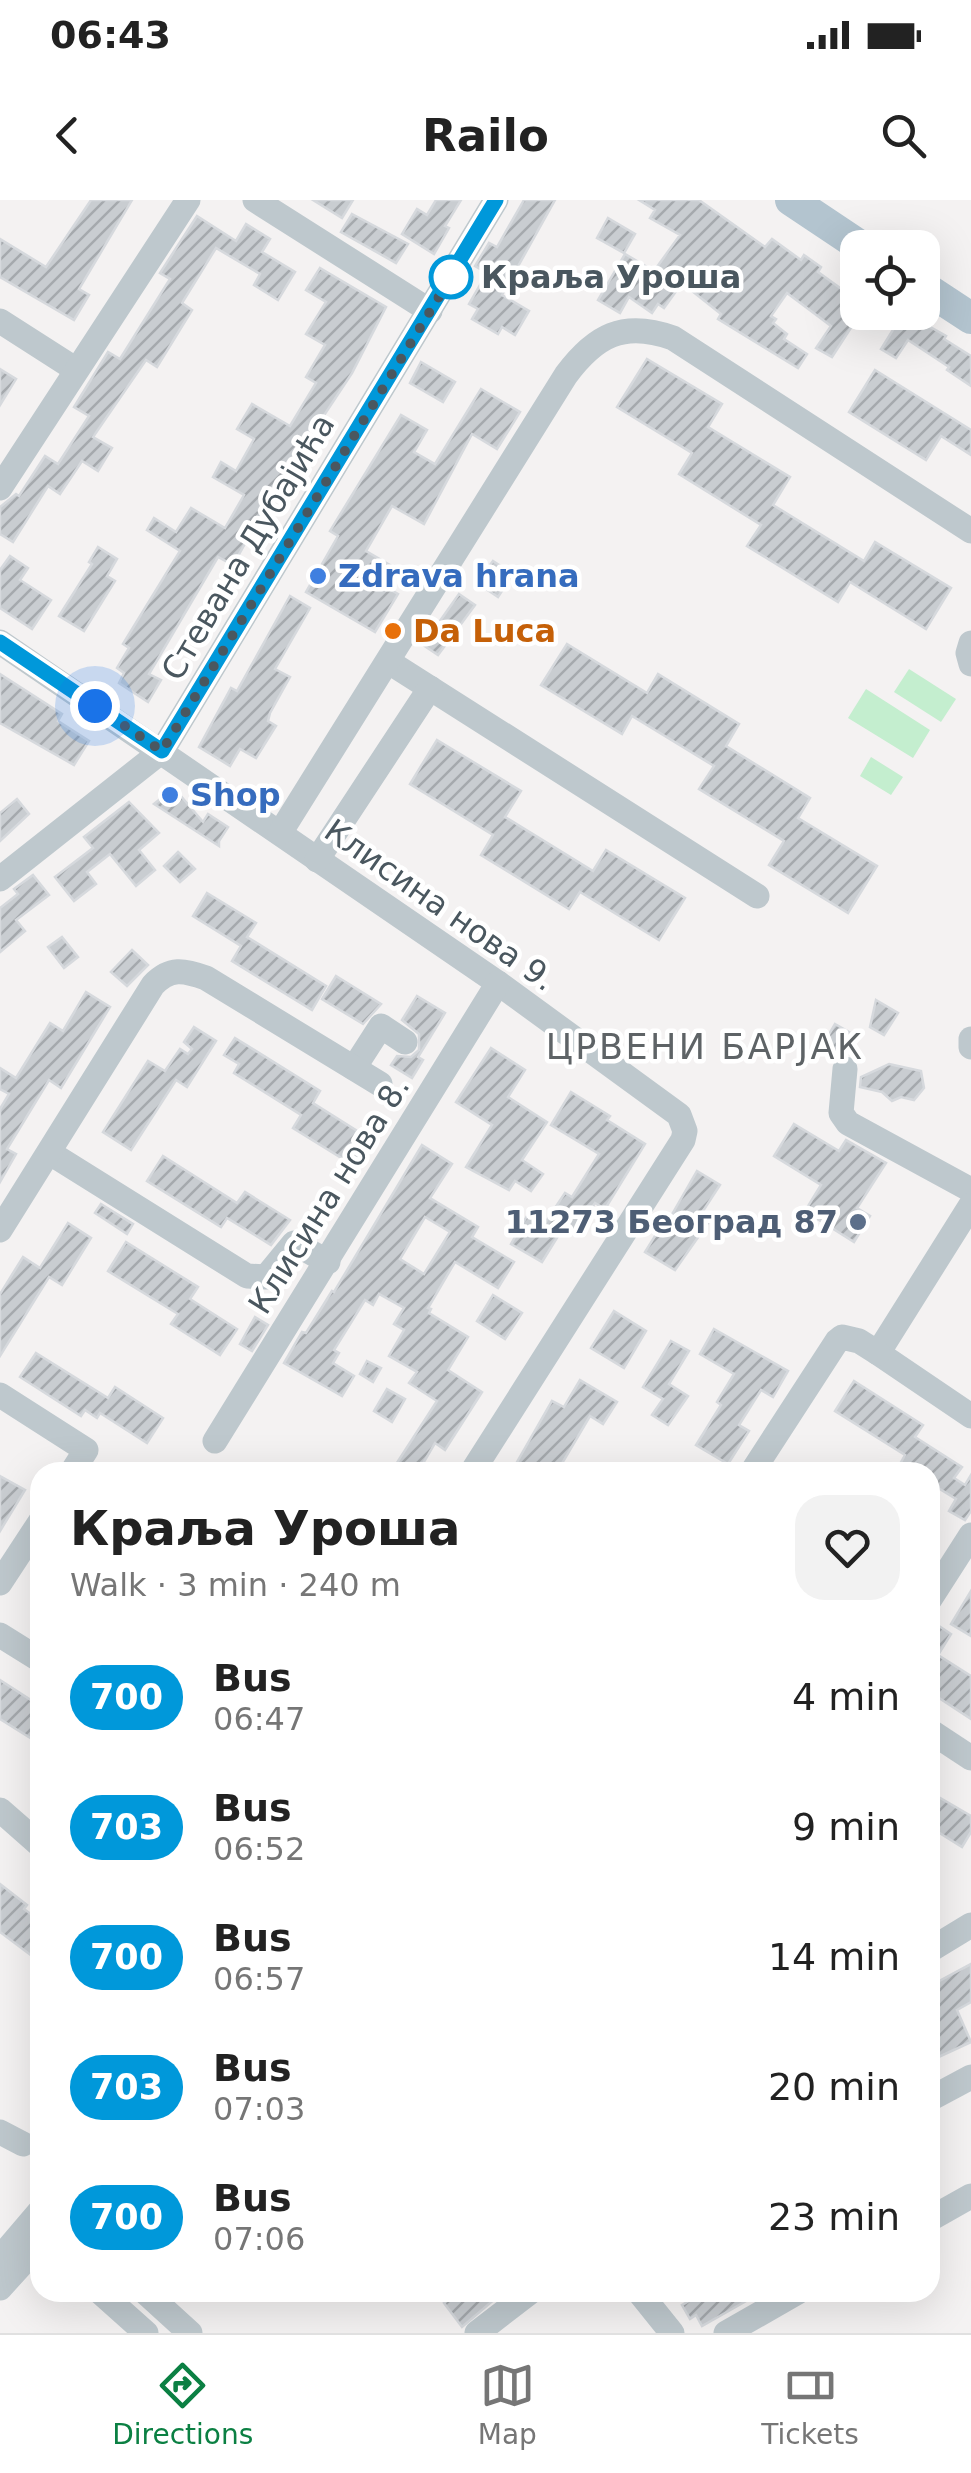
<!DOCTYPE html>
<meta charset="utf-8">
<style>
body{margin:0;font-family:"DejaVu Sans",sans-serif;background:#f2f2f2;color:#222;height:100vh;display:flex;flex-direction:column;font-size:38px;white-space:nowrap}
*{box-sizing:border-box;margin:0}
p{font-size:32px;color:#767676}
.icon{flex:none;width:55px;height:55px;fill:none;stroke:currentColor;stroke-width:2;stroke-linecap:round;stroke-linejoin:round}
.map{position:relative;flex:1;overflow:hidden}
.panel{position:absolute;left:30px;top:1262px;width:910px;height:840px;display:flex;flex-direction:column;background:#fff;border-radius:30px;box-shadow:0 10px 40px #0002}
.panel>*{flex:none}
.badge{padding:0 20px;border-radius:32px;font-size:35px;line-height:65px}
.buttons{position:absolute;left:840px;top:30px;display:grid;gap:20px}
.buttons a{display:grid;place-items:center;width:100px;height:100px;border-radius:20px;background:#fff;box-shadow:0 10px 40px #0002;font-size:50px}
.you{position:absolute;width:50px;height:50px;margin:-25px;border:8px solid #fff;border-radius:50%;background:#1a73e8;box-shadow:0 0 0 15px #1a73e833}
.map>.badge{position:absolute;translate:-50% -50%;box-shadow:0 0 0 5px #fff}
.round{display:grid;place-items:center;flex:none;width:105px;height:105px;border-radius:30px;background:#f2f2f2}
.head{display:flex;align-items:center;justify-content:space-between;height:170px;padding:0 40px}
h1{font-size:48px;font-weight:700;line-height:75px}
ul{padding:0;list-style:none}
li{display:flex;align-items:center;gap:30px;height:130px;padding:0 40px}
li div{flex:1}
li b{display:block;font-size:38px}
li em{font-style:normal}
li .badge{min-width:110px;font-weight:700;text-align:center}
.status{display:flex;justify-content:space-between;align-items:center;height:70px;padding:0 50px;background:#fff;direction:ltr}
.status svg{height:28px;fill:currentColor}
header{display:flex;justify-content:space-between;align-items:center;height:130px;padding:0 40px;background:#fff;font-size:45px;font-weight:700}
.dock{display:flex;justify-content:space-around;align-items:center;height:140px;border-top:2px solid #e0e0e0;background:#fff;font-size:28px;color:#767676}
.dock a{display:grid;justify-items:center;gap:5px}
.dock .selected{color:#0b8043}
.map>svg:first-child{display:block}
.grass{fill:#c4eecf}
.building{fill:url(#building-hatch);stroke:#d6d9dd;stroke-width:2.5;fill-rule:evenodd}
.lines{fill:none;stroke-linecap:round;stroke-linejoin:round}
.minor{stroke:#bec8cd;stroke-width:25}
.major{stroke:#b3c4cf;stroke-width:32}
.line-casing{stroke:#fff;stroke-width:22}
.line{stroke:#0098da;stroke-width:15}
.walk{stroke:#4a575f;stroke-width:10;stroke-dasharray:0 18}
.stop-dot{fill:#fff;stroke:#0098da;stroke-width:5}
.shop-dot{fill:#3f7fe0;stroke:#fff;stroke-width:4}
.food-dot{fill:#e8710a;stroke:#fff;stroke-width:4}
.service-dot{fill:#5c6f8a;stroke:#fff;stroke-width:4}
.labels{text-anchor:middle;stroke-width:9;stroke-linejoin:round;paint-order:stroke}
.stop-label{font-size:32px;font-weight:bold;fill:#4a575f;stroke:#fff;text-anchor:start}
.street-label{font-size:32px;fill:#4a575f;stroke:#fff}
.shop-label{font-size:32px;font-weight:bold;fill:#366cbe;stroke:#fff;text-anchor:start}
.food-label{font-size:32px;font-weight:bold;fill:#c56008;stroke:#fff;text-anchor:start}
.service-label{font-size:32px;font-weight:bold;fill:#4e5e75;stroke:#fff;text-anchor:end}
.neighbourhood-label{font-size:35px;letter-spacing:2.5px;fill:#5e6366;stroke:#fff}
</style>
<div class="status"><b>06:43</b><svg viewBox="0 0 49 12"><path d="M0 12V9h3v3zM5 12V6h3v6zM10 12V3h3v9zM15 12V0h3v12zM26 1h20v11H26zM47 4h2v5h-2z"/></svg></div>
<header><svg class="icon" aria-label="back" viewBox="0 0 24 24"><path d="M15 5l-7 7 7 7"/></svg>Railo<svg class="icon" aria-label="search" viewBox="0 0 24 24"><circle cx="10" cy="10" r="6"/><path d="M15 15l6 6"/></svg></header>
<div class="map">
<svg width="971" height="2133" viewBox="0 0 971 2133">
<defs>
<pattern id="building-hatch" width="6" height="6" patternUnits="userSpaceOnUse" patternTransform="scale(2.5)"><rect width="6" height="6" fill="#c9cdd1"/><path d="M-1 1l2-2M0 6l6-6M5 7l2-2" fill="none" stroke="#a5a9ad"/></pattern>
</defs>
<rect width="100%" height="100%" fill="#f4f2f2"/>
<g class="grass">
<polygon points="909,469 956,499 941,522 894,492"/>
<polygon points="866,489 930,530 913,558 848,518"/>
<polygon points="871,557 903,577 891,595 860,576"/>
</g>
<g class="building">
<polygon points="91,0 132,0 79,89 89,95 74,120 0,77 0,39 46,67"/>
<polygon points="313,0 353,0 342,18"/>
<polygon points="436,0 461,0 445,26 449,28 434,54 402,34 417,9 427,15"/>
<polygon points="524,0 555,0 502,95 529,111 515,135 502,127 498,134 472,119 478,109 469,104 487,73 475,66 489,43 497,47"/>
<polygon points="639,0 699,0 765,47 772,39 801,60 804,55 821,67 818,72 858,101 858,117 832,157 816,148 831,126 787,93 771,116 776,119 773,123 787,134 784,139 807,154 798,168 718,119 721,114 682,83 664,108 658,104 652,113 629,97 620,113 598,100 625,54 654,71 680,35 650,18 655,10"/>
<polygon points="352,14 408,44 396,63 341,32"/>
<polygon points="197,16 236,41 246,24 270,39 262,52 295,72 278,100 254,85 260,74 216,48 182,103 192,110 157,167 146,160 93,237 112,248 98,271 82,261 60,294 48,286 13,342 0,334 0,307 16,294 19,296 45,256 58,264 89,216 74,207 108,152 120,159 170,79 160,73"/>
<polygon points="608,18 635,34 624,53 597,38"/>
<polygon points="320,68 386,107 352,173 315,229 311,227 284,272 289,274 268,308 266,306 233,365 218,357 149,474 161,480 148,502 119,483 124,473 117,468 129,448 123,444 180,351 147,330 154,318 176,332 191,308 225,328 244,295 213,277 221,262 236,271 254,239 237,229 252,204 290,226 316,183 306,177 325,145 306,134 326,102 306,90"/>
<polygon points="904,112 946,136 944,139 971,156 971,186 947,170 949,167 908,140 896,158 881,149"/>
<polygon points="647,159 722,204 708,227 790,277 773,305 864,361 875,342 951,388 926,429 850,382 838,402 747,346 761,325 679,274 692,253 617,207"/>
<polygon points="421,162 455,182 443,202 410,183"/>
<polygon points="0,169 16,179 0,205"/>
<polygon points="875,170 971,230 971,255 941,236 926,260 849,212"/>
<polygon points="481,189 520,212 497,249 472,234 424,324 392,306 366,351 395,368 384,386 398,394 375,432 306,392 338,336 330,331 401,215 427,230 414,252 435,264"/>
<polygon points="98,347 117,359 107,376 115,381 84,431 59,416 92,364 89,362"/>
<polygon points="10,356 28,368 20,380 51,400 32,429 0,408 0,370"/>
<polygon points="493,361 513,374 498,397 483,387 490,376 485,372"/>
<polygon points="459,394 475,405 438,455 423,445"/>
<polygon points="290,396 310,408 275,469 290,477 270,513 268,521 276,526 256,558 240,549 230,566 199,547 231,488 237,491"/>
<polygon points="567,444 647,493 658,474 739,524 726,546 810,598 798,618 877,666 848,713 769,665 784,641 699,589 714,566 632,516 622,534 541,485"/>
<polygon points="0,474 62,514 58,521 89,541 74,565 0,523"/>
<polygon points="437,540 521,591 505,617 593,671 606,650 685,698 659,740 580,692 569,709 481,655 493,635 410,584"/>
<polygon points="174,588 203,622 208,614 228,627 219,641 219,646 154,604"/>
<polygon points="17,599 29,614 0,641 0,613"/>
<polygon points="129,602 159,633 139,650 155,670 136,686 110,654 87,672 96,684 74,701 55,677 93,648 84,637"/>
<polygon points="178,652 195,669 180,682 164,666"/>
<polygon points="33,675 49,695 16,720 25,731 0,752 0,708 18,694 14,689"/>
<polygon points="207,693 256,723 247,737 326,786 312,810 232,761 241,746 193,716"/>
<polygon points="62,737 78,757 64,768 48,747"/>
<polygon points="132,750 148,765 127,786 111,772"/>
<polygon points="336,776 381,804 363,824 322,799"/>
<polygon points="86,792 110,807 61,888 49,880 7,949 16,954 0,982 0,909 9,894 0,889 0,868 16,878 50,823 63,831"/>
<polygon points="417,796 445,813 418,857 423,860 412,878 391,865 397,856 411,857 419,850 419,834 402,820"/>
<polygon points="876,800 898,813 884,835 870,827"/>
<polygon points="835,824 849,832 835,856 821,848"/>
<polygon points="194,827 216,841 187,887 176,880 131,950 103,932 148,861 165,871 180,849 188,854 192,849 184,842"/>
<polygon points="235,838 320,891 313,903 373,941 356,967 293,928 301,915 234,873 239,864 224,855"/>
<polygon points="491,848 525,870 508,897 547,922 522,960 543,974 531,991 515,981 509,990 466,967 492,925 456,902"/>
<polygon points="889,864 921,871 924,888 914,900 901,897 892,901 882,892 860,887 861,877"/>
<polygon points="571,892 610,916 607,920 645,944 605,1009 595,1003 574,1035 563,1028 542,1062 511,1044 527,1016 543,1026 565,993 572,997 599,954 551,925"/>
<polygon points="794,924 839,951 846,940 886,963 857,1008 870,1016 854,1042 805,1011 821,985 774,956"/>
<path d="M422 945 452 964 430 998 478 1027 472 1037 514 1062 498 1088 455 1062 428 1108 431 1109 429 1113 468 1137 448 1170 482 1192 445 1250 435 1243 418 1272H391L437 1201 409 1183 417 1172 389 1156 404 1130 394 1124 404 1108 379 1094 373 1105 365 1100 334 1150 339 1153 333 1163 354 1176 342 1196 284 1163 302 1132 306 1133 332 1091 334 1092ZM425 1017 450 1032 424 1074 400 1059Z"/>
<polygon points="163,956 237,1003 245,992 290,1020 271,1045 227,1018 221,1027 147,981"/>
<polygon points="697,971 720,985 703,1011 713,1016 675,1070 645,1052 660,1028 663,1030"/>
<polygon points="101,1004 133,1024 127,1034 95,1013"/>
<polygon points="68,1023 91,1038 62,1085 49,1077 0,1156 0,1094 23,1057 40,1068"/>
<polygon points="126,1042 198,1087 190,1099 237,1129 220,1155 171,1124 178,1114 108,1071"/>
<polygon points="493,1095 522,1113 505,1139 477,1121"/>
<polygon points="614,1111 646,1131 624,1168 591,1148"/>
<polygon points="255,1117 268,1125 252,1151 240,1144"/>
<polygon points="714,1129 788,1171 773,1197 761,1190 739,1225 749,1231 728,1264 696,1245 721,1205 717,1202 734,1174 700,1154"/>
<polygon points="671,1141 689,1151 669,1184 688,1196 668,1225 652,1215 663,1199 643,1187"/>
<polygon points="36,1153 108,1198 115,1187 163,1218 147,1243 100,1213 97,1218 85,1210 81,1216 20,1177"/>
<polygon points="367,1161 381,1168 373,1182 360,1174"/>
<polygon points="580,1180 617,1202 603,1224 590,1216 557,1272 546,1267 543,1271 536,1267 533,1272 517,1262 552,1201 564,1207"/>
<polygon points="854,1181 923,1225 915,1237 962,1267 954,1278 965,1285 971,1275 971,1311 965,1320 949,1311 956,1299 930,1283 930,1272 914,1272 900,1264 905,1255 835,1211"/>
<polygon points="387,1189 405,1199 392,1222 374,1211"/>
<polygon points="0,1276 25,1290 0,1331"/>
<polygon points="971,1391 971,1436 951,1424"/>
<polygon points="939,1426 951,1434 938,1455 971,1476 971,1519 930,1492 930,1440"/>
<polygon points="0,1480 40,1506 40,1544 0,1519"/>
<polygon points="930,1592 971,1616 971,1632 962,1647 930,1627"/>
<polygon points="0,1684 27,1705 24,1709 40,1721 40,1762 0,1732"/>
<polygon points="971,1764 971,1802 957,1810 971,1842 930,1861 930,1786"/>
<polygon points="458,2092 503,2092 462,2127 444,2103"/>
<polygon points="705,2092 762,2092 702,2126 696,2115 690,2119 682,2105"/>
</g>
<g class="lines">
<g class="minor">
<polyline points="255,0 430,111"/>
<polyline points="0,121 75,169"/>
<polyline points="0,288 188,0"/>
<polyline points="0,442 498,783 679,915 685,931 683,940 472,1272"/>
<polyline points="971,443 968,453 971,464"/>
<polyline points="389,462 757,696"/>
<path d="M280 633 566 175C595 136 623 120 673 138L971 331"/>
<polyline points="317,660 430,488"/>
<polyline points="0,679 162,551 496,0"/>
<polyline points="971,839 971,847"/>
<polyline points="354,868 381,826 405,842"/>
<polyline points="845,869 841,913 848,923 971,990"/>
<polyline points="50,953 247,1076 266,1077 294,1043 328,1062"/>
<polyline points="971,1005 878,1153 971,1216"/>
<path d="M0 1030 153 785C170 767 184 770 206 778L380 884"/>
<polyline points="0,1195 86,1250 72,1272"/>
<polyline points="215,1241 498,783"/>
<polyline points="752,1272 837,1141 842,1137 859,1141 878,1153"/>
<polyline points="0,1383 40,1322"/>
<polyline points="930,1399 971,1335"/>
<polyline points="0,1435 40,1460"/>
<polyline points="930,1531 971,1558"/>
<polyline points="0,1610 40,1645"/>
<polyline points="930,1750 971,1725"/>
<polyline points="930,1899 971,1877"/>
<polyline points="0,1932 23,1944"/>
<polyline points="930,2019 971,1996"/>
<polyline points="0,2058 40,2011"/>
<polyline points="0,2088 40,2044"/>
<polyline points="100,2092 146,2133"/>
<polyline points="145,2092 190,2133"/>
<polyline points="639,2092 672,2133"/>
<polyline points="477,2133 530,2092"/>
<polyline points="726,2133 798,2092"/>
</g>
<g class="major">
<polyline points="791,0 863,48"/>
<polyline points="922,86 971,118"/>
</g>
</g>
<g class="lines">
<defs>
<polyline id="line" points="0,442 162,551 496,0"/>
</defs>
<use href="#line" class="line-casing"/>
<use href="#line" class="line"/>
<polyline class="walk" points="95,506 162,551 451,77"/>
</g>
<circle class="stop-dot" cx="451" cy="77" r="20"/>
<g class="shop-dot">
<circle cx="318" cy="376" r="10"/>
<circle cx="170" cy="595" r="10"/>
</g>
<circle class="food-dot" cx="393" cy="431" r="10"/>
<circle class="service-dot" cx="858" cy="1022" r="10"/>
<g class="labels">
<g class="stop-label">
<text x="481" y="88">Краља Уроша</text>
</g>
<g class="street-label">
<text transform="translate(248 347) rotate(-59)" y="11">Стевана Дубајића</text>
<text transform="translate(440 705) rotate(35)" y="11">Клисина нова 9.</text>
<text transform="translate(329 995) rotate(-58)" y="11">Клисина нова 8.</text>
</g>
<g class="shop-label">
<text x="338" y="387">Zdrava hrana</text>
<text x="190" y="606">Shop</text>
</g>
<g class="food-label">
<text x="413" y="442">Da Luca</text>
</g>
<g class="service-label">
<text x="838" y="1033">11273 Београд 87</text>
</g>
<g class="neighbourhood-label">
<text x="705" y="859">ЦРВЕНИ БАРЈАК</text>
</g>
</g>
</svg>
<div class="buttons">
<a><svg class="icon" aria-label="locate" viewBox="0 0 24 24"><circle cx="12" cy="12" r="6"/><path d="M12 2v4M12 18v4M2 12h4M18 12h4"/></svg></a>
</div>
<div class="you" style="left:95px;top:506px"></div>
<section class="panel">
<div class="head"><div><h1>Краља Уроша</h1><p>Walk · 3 min · 240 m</p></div><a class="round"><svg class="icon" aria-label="heart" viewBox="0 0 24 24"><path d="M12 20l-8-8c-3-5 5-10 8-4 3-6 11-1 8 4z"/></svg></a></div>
<ul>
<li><span class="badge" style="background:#0098da;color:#fff">700</span><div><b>Bus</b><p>06:47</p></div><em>4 min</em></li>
<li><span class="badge" style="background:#0098da;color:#fff">703</span><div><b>Bus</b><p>06:52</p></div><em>9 min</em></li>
<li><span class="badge" style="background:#0098da;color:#fff">700</span><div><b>Bus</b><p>06:57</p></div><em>14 min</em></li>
<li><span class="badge" style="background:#0098da;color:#fff">703</span><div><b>Bus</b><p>07:03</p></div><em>20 min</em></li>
<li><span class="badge" style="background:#0098da;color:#fff">700</span><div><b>Bus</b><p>07:06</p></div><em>23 min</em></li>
</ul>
</section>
</div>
<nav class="dock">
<a class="selected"><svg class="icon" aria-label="directions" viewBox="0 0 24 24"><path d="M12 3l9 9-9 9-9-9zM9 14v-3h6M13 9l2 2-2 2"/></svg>Directions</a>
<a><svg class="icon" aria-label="map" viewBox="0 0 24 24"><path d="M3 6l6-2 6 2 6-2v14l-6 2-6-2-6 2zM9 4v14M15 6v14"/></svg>Map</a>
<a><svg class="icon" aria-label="tickets" viewBox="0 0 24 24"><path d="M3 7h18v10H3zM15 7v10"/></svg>Tickets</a>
</nav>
